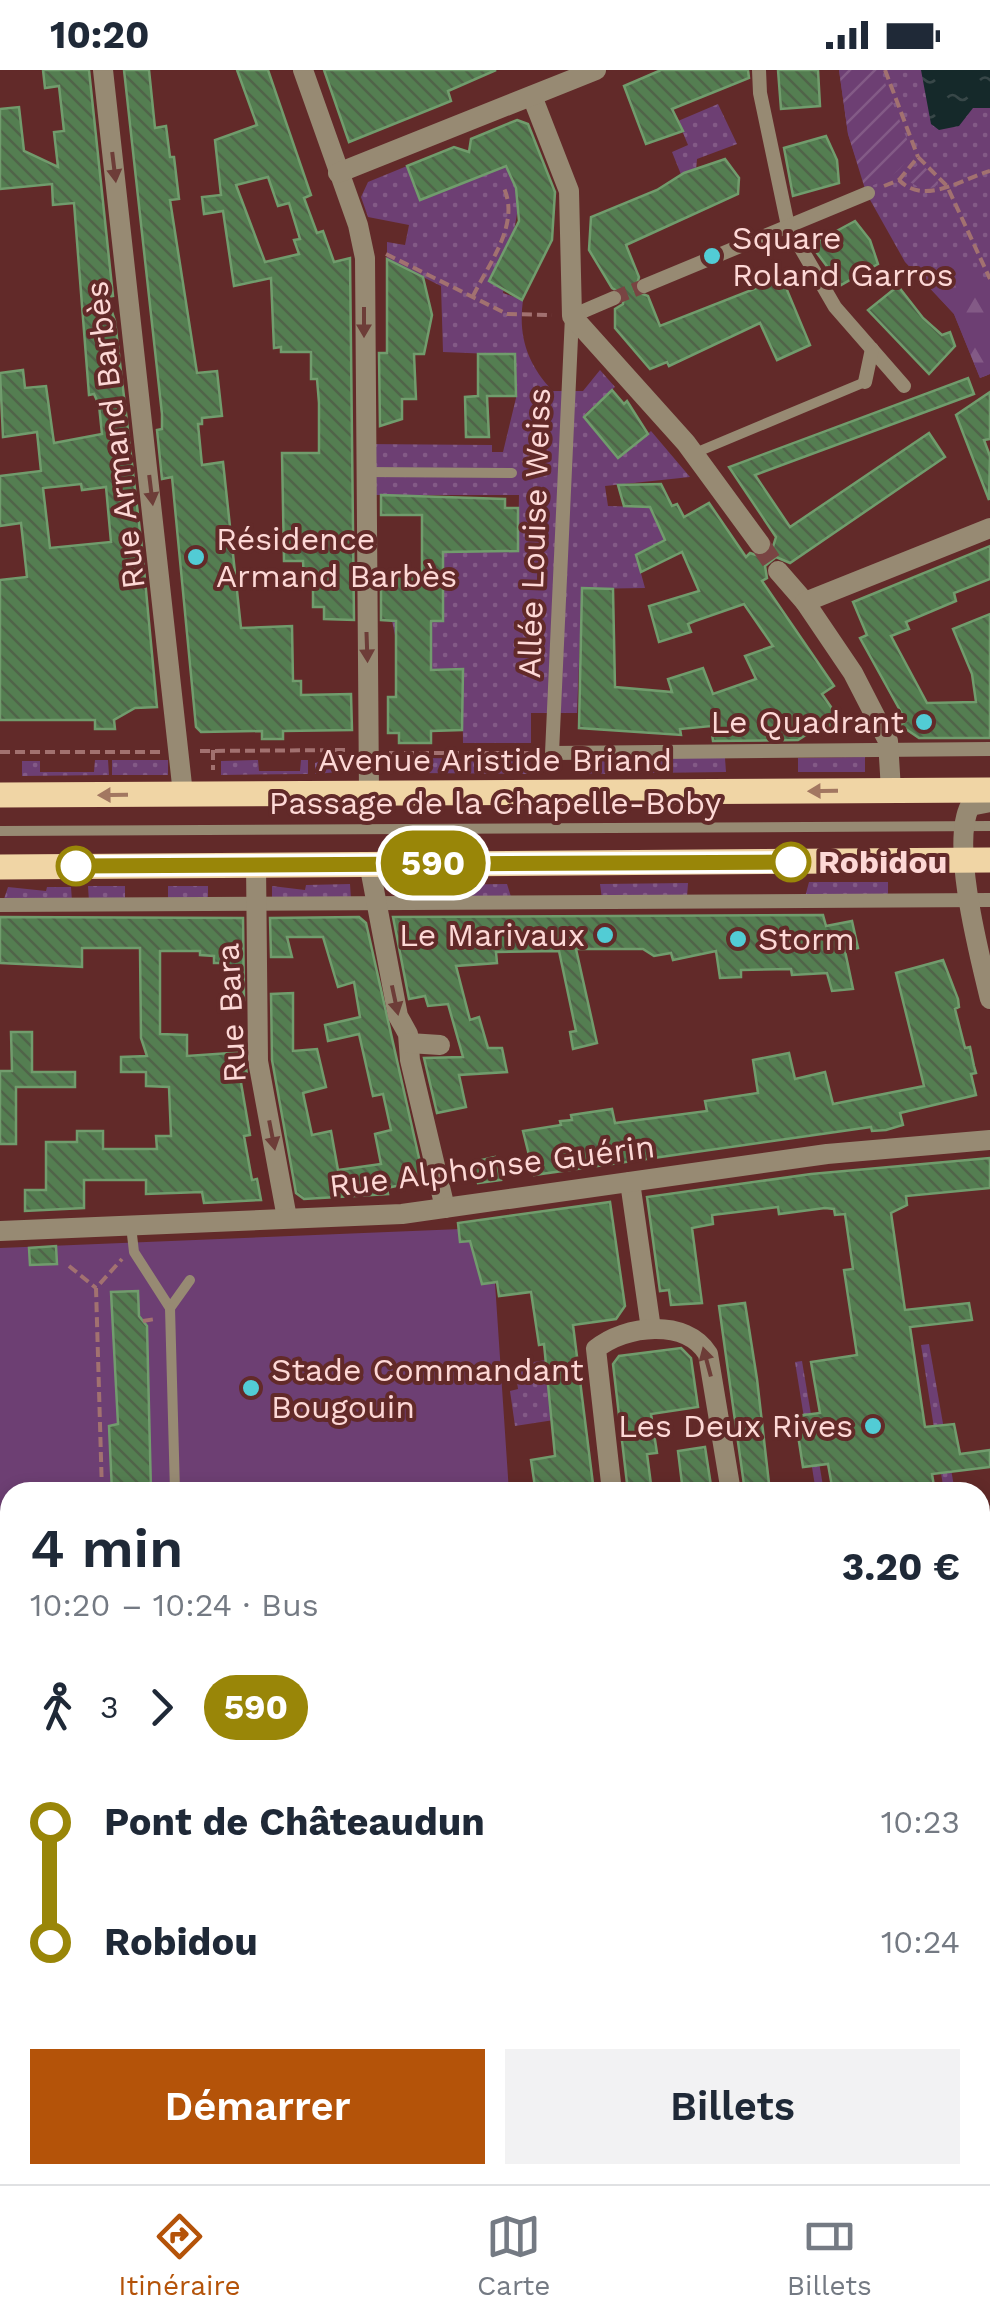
<!DOCTYPE html>
<html lang="fr">
<meta charset="utf-8">
<style>
body{margin:0;font-family:"Work Sans",sans-serif;background:#f2f2f3;color:#1f2937;height:100vh;display:flex;flex-direction:column;font-size:38px;white-space:nowrap}
*{box-sizing:border-box;margin:0}
p{font-size:32px;color:#747a83}
.icon{flex:none;width:55px;height:55px;fill:none;stroke:currentColor;stroke-width:2;stroke-linecap:round;stroke-linejoin:round}
.map{position:relative;flex:1;overflow:hidden}
.side{position:absolute;left:0px;top:1412px;width:990px;height:702px;display:flex;flex-direction:column;background:#fff;border-radius:30px 30px 0 0;box-shadow:0 5px 15px #0003}
.side>*{flex:none}
.badge{padding:0 20px;border-radius:32px;font-size:35px;line-height:65px}
.map>.badge{position:absolute;translate:-50% -50%;box-shadow:0 0 0 5px #fff}
.legs{display:flex;align-items:center;gap:15px;height:110px;padding:0 30px;font-size:32px}
.legs p{margin-inline-start:auto}
.head{display:flex;align-items:center;justify-content:space-between;height:170px;padding:0 30px}
h1{font-size:55px;font-weight:600;line-height:75px}
.primary-button{display:flex;gap:20px;margin-top:auto;padding:20px 30px}
.primary-button a{flex:1;height:115px;border-radius:0px;background:#b45309;color:#fff;font-size:40px;font-weight:600;line-height:115px;text-align:center}
.primary-button a+a{background:#f2f2f3;color:#1f2937}
ul{padding:0 30px;list-style:none}
li{display:flex;align-items:center;gap:35px;height:120px;font-size:38px}
li i{display:grid;place-items:center;width:15px;height:100%;margin:0 12px;background:currentColor}
li i::after{content:'';width:25px;height:25px;margin:-12px;border:8px solid;border-radius:50%;background:#fff}
li p{margin-inline-start:auto}
li:first-child i{background:linear-gradient(#0000 50%,currentColor 0)}
li:last-child i{background:linear-gradient(currentColor 50%,#0000 0)}
.status{display:flex;justify-content:space-between;align-items:center;height:70px;padding:0 50px;background:#fff;direction:ltr}
.status svg{height:28px;fill:currentColor}
.dock{display:flex;justify-content:space-around;align-items:center;height:140px;border-top:2px solid #e0e1e3;background:#fff;font-size:28px;color:#747a83}
.dock a{display:grid;justify-items:center;gap:5px}
.dock .active{color:#b45309}
.map>svg:first-child{display:block}
.grass{fill:url(#grass-dots)}
.forest{fill:url(#forest-firs)}
.garden{fill:url(#garden-furrows)}
.pitch{fill:#6d3f73}
.water{fill:url(#water-ripples)}
.building{fill:url(#building-back-hatch);stroke:#719c6d;stroke-width:2.5;fill-rule:evenodd}
.lines{fill:none;stroke-linecap:round;stroke-linejoin:round}
.pedestrian-tunnel{stroke:#794443;stroke-width:14;stroke-dasharray:14 7;stroke-linecap:butt}
.minor-tunnel{stroke:#794443;stroke-width:20;stroke-dasharray:20 10;stroke-linecap:butt}
.path{stroke:#a27170;stroke-width:4;stroke-dasharray:10 5;stroke-linecap:butt}
.service{stroke:#978a73;stroke-width:10}
.pedestrian{stroke:#978a73;stroke-width:14}
.minor{stroke:#978a73;stroke-width:20}
.primary{stroke:#f0d5a5;stroke-width:25}
.oneway{fill:#6d3d38}
.oneway2{fill:#a27761}
.line-1-casing{stroke:#fff;stroke-width:22}
.line-1{stroke:#998608;stroke-width:15}
.poi-dot{fill:#52ccd5;stroke:#622a29;stroke-width:4}
.stop-1-dot{fill:#fff;stroke:#998608;stroke-width:5}
.labels{text-anchor:middle;stroke-width:8;stroke-linejoin:round;paint-order:stroke}
.poi-label{font-size:32px;fill:#fdd8d6;stroke:#622a29;text-anchor:start}
.street-label{font-size:32px;fill:#fdd8d6;stroke:#622a29}
.stop-label{font-size:32px;font-weight:bold;fill:#fdd8d6;stroke:#622a29;text-anchor:start}
</style>
<div class="status"><b>10:20</b><svg viewBox="0 0 49 12"><path d="M0 12V9h3v3zM5 12V6h3v6zM10 12V3h3v9zM15 12V0h3v12zM26 1h20v11H26zM47 4h2v5h-2z"/></svg></div>
<div class="map">
<svg width="990" height="2114" viewBox="0 0 990 2114">
<defs>
<pattern id="grass-dots" width="8" height="8" patternUnits="userSpaceOnUse" patternTransform="scale(2.5)"><rect width="8" height="8" fill="#6d3f73"/><path d="M2 2h.1M6 6h.1" fill="none" stroke="#835a86" stroke-width="1.8" stroke-linecap="round"/></pattern>
<pattern id="forest-firs" width="22" height="20" patternUnits="userSpaceOnUse" patternTransform="scale(2.5)"><rect width="22" height="20" fill="#6d3f73"/><path d="M5 1l3.5 6h-7zM16 11l3.5 6h-7z" fill="#835a86"/></pattern>
<pattern id="garden-furrows" width="10" height="10" patternUnits="userSpaceOnUse" patternTransform="scale(2.5)"><rect width="10" height="10" fill="#6d3f73"/><path d="M-1 1l2-2M0 10L10 0M9 11l2-2" fill="none" stroke="#835a86"/></pattern>
<pattern id="water-ripples" width="26" height="14" patternUnits="userSpaceOnUse" patternTransform="scale(2.5)"><rect width="26" height="14" fill="#15292a"/><path d="M2 4q2-2 4 0t4 0M15 11q2-2 4 0t4 0" fill="none" stroke="#384748"/></pattern>
<pattern id="building-back-hatch" width="6" height="6" patternUnits="userSpaceOnUse" patternTransform="scale(2.5)"><rect width="6" height="6" fill="#547e51"/><path d="M-1 5l2 2M0 0l6 6M5-1l2 2" fill="none" stroke="#506349"/></pattern>
</defs>
<rect width="100%" height="100%" fill="#622a29"/>
<g class="grass">
<polygon points="839,0 990,0 990,304 980,308 954,244 905,192 869,128 848,64"/>
<polygon points="718,34 737,74 697,89 696,101 682,107 672,82 688,75 678,51"/>
<path d="M407 96 421 129 506 96 520 127 503 223 523 230C518 266 527 294 553 321H583L600 300 615 317 585 344 621 386 651 361 690 407 605 416 608 436 650 437 665 470 636 485 645 518 582 519 577 643H531V673H463L462 600H431V571L396 570 392 551H443V482L518 481 519 425H364V374L492 375V382H503L516 328 515 285 443 282 441 216 387 189V172L405 175 409 155 368 147 361 127 368 112Z"/>
<polygon points="664,687 725,688 726,702 651,703 648,688"/>
<polygon points="865,687 865,702 798,702 798,688"/>
<polygon points="416,688 531,689 530,704 416,703"/>
<polygon points="576,688 611,688 611,704 575,703"/>
<polygon points="325,689 350,690 350,701 315,704 315,693"/>
<polygon points="95,690 108,690 109,705 22,706 22,691 40,691 40,702 94,702"/>
<rect x="112" y="690" width="56" height="15"/>
<polygon points="258,690 259,701 300,701 301,690 308,690 308,704 221,705 221,691"/>
<polygon points="809,812 888,812 888,827 805,827"/>
<polygon points="688,813 687,828 602,829 600,814"/>
<polygon points="350,814 351,829 272,830 272,816 305,820 306,815"/>
<polygon points="507,814 512,830 417,830 417,815"/>
<polygon points="88,816 125,816 125,831 89,832"/>
<rect x="168" y="816" width="40" height="15"/>
<polygon points="8,817 46,821 47,817 71,817 72,831 3,832"/>
<polygon points="929,1274 955,1422 944,1422 921,1275"/>
<polygon points="546,1290 554,1350 515,1356 510,1321 518,1319 515,1295"/>
<polygon points="802,1291 824,1422 816,1422 795,1292"/>
<polygon points="0,1469 10,1484 10,1550 0,1530"/>
<path d="M5 1966 10 1968V2030C0 2013 0 1986 5 1966Z"/>
<polygon points="36,2105 109,2105 105,2114 37,2114"/>
</g>
<path class="forest" d="M958 190C970 196 981 214 990 225V304L980 308 954 244 932 220 936 199Z"/>
<g class="garden">
<path d="M839 0H880L910 77C908 101 885 110 865 119L848 64Z"/>
<polygon points="921,93 938,112 937,117 922,119 908,111 907,103"/>
</g>
<polygon class="pitch" points="485,1158 495,1213 509,1422 10,1422 10,1484 0,1469 0,1178"/>
<g class="water">
<polygon points="921,0 990,0 990,38 973,38 959,56 939,60 931,54"/>
<polygon points="0,1572 10,1593 10,1765 0,1761"/>
<polygon points="980,1982 990,1982 990,2079 980,2078"/>
</g>
<g class="building">
<path d="M43 0H89L113 226 107 227 115 251 142 478 157 637 135 638 114 650 115 659H95V650H0V510L27 507 21 453 0 456V406L41 401 37 362 3 367 0 303 23 300 25 318 46 316 54 373 102 364 99 335 94 324 89 325 74 133 53 135 52 114 0 119V39L19 37 24 81 58 97 54 62 64 61 59 16 45 18ZM81 414 82 420 106 417 111 472 50 478 43 418Z"/>
<polygon points="124,0 149,0 155,58 166,56 170,87 174,87 179,129 170,130 197,303 217,301 222,346 202,348 202,354 198,354 202,395 223,392 241,558 292,556 293,611 301,611 301,625 351,624 352,660 283,661 283,669 262,669 262,661 201,662 196,657 172,407 162,409 157,360 162,359 162,344"/>
<path d="M237 0H268L311 125 304 128 317 163 323 161 334 192 350 188 354 550 324 549V537H313V509H304L303 491H284L282 383H319V333L317 309H311V282H281V277L274 278 271 208 234 216 223 141 204 144 202 127 221 125 215 70 257 55ZM268 107 278 136 289 133 300 169 294 170 299 184 265 192 236 115Z"/>
<polygon points="324,0 496,0 448,21 451,31 349,72"/>
<polygon points="661,0 748,0 749,8 672,39 683,61 646,74 624,16"/>
<polygon points="778,0 818,0 820,36 781,39"/>
<polygon points="517,50 528,54 555,122 552,170 522,230 489,211 519,151 516,118 506,96 420,130 407,96 454,77 469,82 471,69"/>
<polygon points="826,66 837,90 839,113 793,126 784,78"/>
<polygon points="725,89 739,108 738,124 626,175 639,207 635,221 648,226 660,256 782,208 810,275 777,290 760,253 669,296 667,292 650,299 615,258 615,239 623,234 624,225 612,218 589,180 591,147 657,120 684,103"/>
<polygon points="855,151 870,170 878,194 841,215 811,175"/>
<polygon points="387,189 423,207 432,245 424,284 414,284 416,329 402,329 402,349 380,356 379,283 387,283"/>
<polygon points="898,216 923,248 942,265 950,262 955,276 929,304 868,240"/>
<polygon points="478,284 515,284 516,326 487,326 489,367 466,367 465,327 478,326"/>
<polygon points="968,308 974,324 755,405 790,457 929,363 945,387 790,493 776,487 765,496 767,508 762,511 834,616 822,624 842,653 829,661 823,654 798,670 713,671 711,656 680,659 681,665 579,658 582,518 613,519 615,617 672,622 668,609 703,598 713,624 756,609 745,586 773,576 744,534 695,551 688,554 691,562 659,572 649,536 699,521 682,482 641,502 636,485 665,470 650,437 624,436 618,415 661,414 672,436 677,434 684,447 709,433 746,487 750,483 762,487 772,480 776,467 729,397"/>
<polygon points="612,320 624,334 627,331 648,364 618,388 584,347"/>
<polygon points="990,322 990,369 984,370 990,386 989,430 956,345"/>
<polygon points="381,425 505,429 505,438 518,438 518,481 443,482 443,551 431,551 431,600 463,599 462,660 431,661 431,673 399,673 399,663 388,663 388,627 396,627 396,551 381,550 381,502 422,502 422,445 381,445"/>
<polygon points="990,476 990,509 954,523 956,531 906,552 909,559 891,566 927,633 976,632 972,604 953,559 990,544 990,668 919,668 900,655 906,651 860,568 867,565 853,532"/>
<polygon points="823,845 826,856 852,851 858,878 845,881 853,919 832,921 827,903 792,905 791,899 741,900 741,907 720,908 716,881 673,890 671,883 654,886 643,879 576,879 597,973 573,979 570,962 576,961 559,881 496,882 497,893 456,896 470,950 479,947 488,978 502,978 507,1002 459,1005 466,1037 437,1043 424,988 463,987 448,934 428,936 425,926 409,929 393,847"/>
<polygon points="0,847 243,848 244,930 228,929 228,893 214,893 214,886 200,885 200,881 160,881 160,964 187,965 187,986 244,982 247,1005 240,1007 250,1065 244,1066 252,1110 257,1109 261,1130 204,1133 202,1122 146,1124 146,1110 84,1110 84,1138 25,1141 25,1120 46,1120 46,1072 77,1072 77,1061 103,1061 103,1079 157,1079 156,1066 171,1066 169,1017 146,1016 146,1002 121,1002 121,987 147,986 141,968 140,878 82,878 82,897 0,893"/>
<polygon points="359,847 366,853 424,1110 387,1118 388,1124 304,1129 296,1123 272,990 271,924 293,923 293,981 317,979 326,1017 303,1023 312,1065 331,1061 338,1100 381,1094 375,1064 391,1060 383,1024 373,1026 359,964 328,971 325,955 360,947 354,912 338,917 323,867 287,867 292,887 271,887 270,848"/>
<polygon points="943,890 958,929 959,937 955,939 965,978 970,977 974,996 976,1003 971,1004 976,1025 900,1043 903,1055 886,1060 872,1061 871,1057 534,1105 523,1061 561,1055 560,1051 572,1050 571,1045 612,1039 615,1053 707,1041 705,1031 758,1023 753,990 789,983 795,1009 825,1002 833,1034 924,1016 896,903"/>
<polygon points="11,962 32,962 32,1002 75,1002 75,1017 16,1017 16,1074 0,1074 0,1001 12,1001"/>
<polygon points="495,1087 501,1110 478,1113 473,1092"/>
<polygon points="990,1088 990,1118 906,1126 907,1135 891,1143 905,1240 969,1233 972,1250 910,1257 925,1357 954,1354 960,1384 990,1380 990,1397 932,1404 935,1422 833,1422 828,1394 803,1397 795,1346 820,1343 811,1292 857,1285 844,1200 853,1199 845,1144 835,1145 834,1139 825,1138 779,1144 778,1137 712,1145 713,1154 692,1158 702,1233 671,1235 669,1220 660,1221 647,1127 811,1104"/>
<polygon points="610,1132 625,1236 616,1249 573,1255 594,1422 565,1422 563,1413 535,1417 531,1390 555,1386 544,1274 539,1275 531,1222 499,1226 497,1212 482,1214 470,1171 460,1172 458,1153"/>
<polygon points="56,1176 57,1194 30,1195 29,1178"/>
<polygon points="138,1221 139,1246 147,1256 151,1422 112,1422 109,1356 118,1354 111,1222"/>
<polygon points="745,1233 757,1309 770,1422 745,1422 724,1272 719,1236"/>
<polygon points="681,1278 691,1288 698,1337 651,1344 657,1383 647,1384 652,1422 628,1422 613,1294 619,1286"/>
<polygon points="705,1377 712,1422 683,1422 678,1381"/>
</g>
<g class="lines">
<polyline class="pedestrian-tunnel" points="614,228 644,216"/>
<polyline class="minor-tunnel" points="760,474 778,501"/>
<g class="path">
<polyline points="885,0 918,87"/>
<polyline points="899,110 918,87 947,116 990,209"/>
<path d="M884 116 899 110C924 136 962 109 990 101"/>
<polyline points="386,184 507,244 552,245"/>
<path d="M473 226C489 193 520 155 504 118"/>
<polyline points="523,393 539,379 548,379"/>
<polyline points="213,680 213,700"/>
<polyline points="200,681 350,680"/>
<polyline points="0,682 160,682"/>
<polyline points="389,683 534,683"/>
<polyline points="69,1196 96,1218"/>
<polyline points="143,1251 155,1249"/>
<polyline points="102,1422 96,1218 122,1189"/>
<polyline points="0,1540 10,1561"/>
<polyline points="980,1947 988,1950 988,1974"/>
<polyline points="0,1960 10,1963"/>
<polyline points="0,1974 10,1951"/>
<polyline points="0,2024 10,2035"/>
<polyline points="32,2105 33,2114"/>
<polyline points="108,2114 112,2105"/>
</g>
<g class="service">
<polyline points="695,383 865,312"/>
<polyline points="364,402 512,403"/>
<polyline points="0,761 990,756"/>
<polyline points="131,1156 134,1182 170,1238 190,1210"/>
<polyline points="170,1238 175,1422"/>
<polyline points="0,1786 5,1779"/>
<polyline points="574,2105 600,2113"/>
<polyline points="191,2114 194,2105"/>
</g>
<g class="pedestrian">
<polyline points="759,0 760,23 788,156 835,237 904,316"/>
<polyline points="644,216 868,123"/>
<polyline points="614,228 572,246 552,683 990,679"/>
<polyline points="865,312 872,279"/>
<polyline points="0,835 990,830"/>
</g>
<g class="minor">
<polyline points="103,0 183,724"/>
<polyline points="303,0 358,155 365,188 369,724"/>
<polyline points="532,26 569,121 572,246 686,373 760,474"/>
<polyline points="338,103 596,0"/>
<polyline points="778,501 805,532"/>
<polyline points="891,720 888,671 853,603 805,532 990,458"/>
<path d="M990 732 970 736C950 774 980 887 990 929"/>
<polyline points="369,793 398,946 408,964 410,990 445,1138"/>
<polyline points="256,794 258,991 287,1148"/>
<polyline points="409,973 440,975"/>
<polyline points="630,1112 651,1259"/>
<polyline points="0,1161 402,1144 827,1084 990,1070"/>
<path d="M612 1422 596 1279C625 1255 686 1248 708 1284L731 1422"/>
<polyline points="980,1483 990,1485"/>
<polyline points="980,1845 990,1845"/>
<polyline points="148,2114 152,2105"/>
</g>
<g class="primary">
<polyline points="0,725 990,720"/>
<polyline points="0,797 990,790"/>
</g>
</g>
<defs><path id="oneway-solid" d="M-6-.8H1V-3.2L6.5 0L1 3.2V.8H-6Z" transform="scale(2.5)"/></defs>
<g class="oneway">
<use href="#oneway-solid" transform="translate(114 97) rotate(83)"/>
<use href="#oneway-solid" transform="translate(364 252) rotate(90)"/>
<use href="#oneway-solid" transform="translate(151 420) rotate(83)"/>
<use href="#oneway-solid" transform="translate(367 577) rotate(88)"/>
<use href="#oneway-solid" transform="translate(395 930) rotate(78)"/>
<use href="#oneway-solid" transform="translate(272 1065) rotate(79)"/>
<use href="#oneway-solid" transform="translate(707 1292) rotate(-105)"/>
</g>
<g class="oneway2">
<use href="#oneway-solid" transform="translate(823 721) rotate(179)"/>
<use href="#oneway-solid" transform="translate(113 725) rotate(179)"/>
</g>
<g class="lines">
<defs>
<polyline id="line-1" points="76,796 791,792"/>
</defs>
<use href="#line-1" class="line-1-casing"/>
<use href="#line-1" class="line-1"/>
</g>
<g class="poi-dot">
<circle cx="712" cy="186" r="10"/>
<circle cx="196" cy="487" r="10"/>
<circle cx="924" cy="652" r="10"/>
<circle cx="605" cy="865" r="10"/>
<circle cx="738" cy="869" r="10"/>
<circle cx="251" cy="1318" r="10"/>
<circle cx="873" cy="1356" r="10"/>
</g>
<g class="stop-1-dot">
<circle cx="791" cy="792" r="18"/>
<circle cx="76" cy="796" r="18"/>
</g>
<g class="labels">
<g class="poi-label">
<text x="732" y="179">Square<tspan x="732" dy="37">Roland Garros</tspan></text>
<text x="216" y="480">Résidence<tspan x="216" dy="37">Armand Barbès</tspan></text>
<text x="904" y="663" text-anchor="end">Le Quadrant</text>
<text x="585" y="876" text-anchor="end">Le Marivaux</text>
<text x="758" y="880">Storm</text>
<text x="271" y="1311">Stade Commandant<tspan x="271" dy="37">Bougouin</tspan></text>
<text x="853" y="1367" text-anchor="end">Les Deux Rives</text>
</g>
<g class="street-label">
<text transform="translate(115 365) rotate(-97)" y="11">Rue Armand Barbès</text>
<text transform="translate(534 463) rotate(-88)" y="11">Allée Louise Weiss</text>
<text x="495" y="701">Avenue Aristide Briand</text>
<text x="495" y="744">Passage de la Chapelle-Boby</text>
<text transform="translate(231 943) rotate(-93)" y="11">Rue Bara</text>
<text transform="translate(492 1096) rotate(-7)" y="11">Rue Alphonse Guérin</text>
</g>
<g class="stop-label">
<text x="818" y="803">Robidou</text>
</g>
</g>
</svg>
<b class="badge" style="left:433px;top:793px;background:#998608;color:#fff">590</b>
<section class="side">
<div class="head"><div><h1>4 min</h1><p>10:20 – 10:24 · Bus</p></div><b>3.20 €</b></div>
<div class="legs"><svg class="icon" aria-label="walk" viewBox="0 0 24 24"><circle cx="13" cy="4" r="2"/><path d="M13 8l-2 6 4 7M11 14l-3 7M7 12l3-4h3l4 4"/></svg>3<svg class="icon" aria-label="forward" viewBox="0 0 24 24"><path d="M9 5l7 7-7 7"/></svg><b class="badge" style="background:#998608;color:#fff">590</b></div>
<ul>
<li><i style="color:#998608"></i><b>Pont de Châteaudun</b><p>10:23</p></li>
<li><i style="color:#998608"></i><b>Robidou</b><p>10:24</p></li>
</ul>
<div class="primary-button"><a>Démarrer</a><a>Billets</a></div>
</section>
</div>
<nav class="dock">
<a class="active"><svg class="icon" aria-label="directions" viewBox="0 0 24 24"><path d="M12 3l9 9-9 9-9-9zM9 14v-3h6M13 9l2 2-2 2"/></svg>Itinéraire</a>
<a><svg class="icon" aria-label="map" viewBox="0 0 24 24"><path d="M3 6l6-2 6 2 6-2v14l-6 2-6-2-6 2zM9 4v14M15 6v14"/></svg>Carte</a>
<a><svg class="icon" aria-label="tickets" viewBox="0 0 24 24"><path d="M3 7h18v10H3zM15 7v10"/></svg>Billets</a>
</nav>
